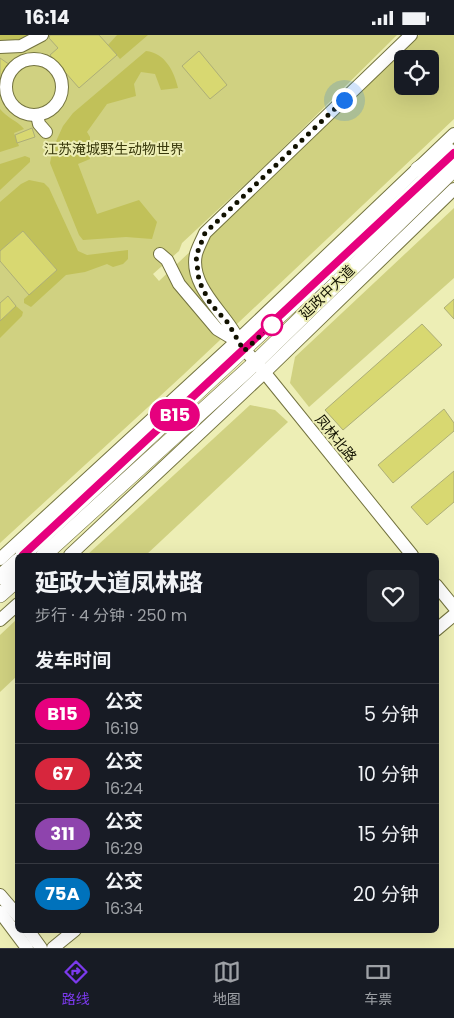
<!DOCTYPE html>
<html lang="zh">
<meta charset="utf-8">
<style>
body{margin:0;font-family:Poppins,"Noto Sans SC",sans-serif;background:#20242c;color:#f1f3f6;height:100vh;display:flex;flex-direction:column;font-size:19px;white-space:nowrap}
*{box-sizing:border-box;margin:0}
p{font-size:16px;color:#9ea1a6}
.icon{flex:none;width:28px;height:28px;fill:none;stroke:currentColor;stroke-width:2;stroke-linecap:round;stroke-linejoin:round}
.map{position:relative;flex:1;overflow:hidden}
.side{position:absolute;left:15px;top:518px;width:424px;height:380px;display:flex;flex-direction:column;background:#171b24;border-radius:8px;box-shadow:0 5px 20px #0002}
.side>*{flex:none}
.badge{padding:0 10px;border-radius:16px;font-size:18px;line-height:32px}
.buttons{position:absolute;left:394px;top:15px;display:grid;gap:10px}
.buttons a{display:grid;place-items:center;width:45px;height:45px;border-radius:8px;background:#171b24;box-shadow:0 5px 20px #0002;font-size:25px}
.you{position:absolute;width:25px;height:25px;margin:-12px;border:4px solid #fff;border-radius:50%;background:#1a73e8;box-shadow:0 0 0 8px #1a73e833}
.map>.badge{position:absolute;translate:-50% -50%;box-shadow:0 0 0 2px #fff}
h2{padding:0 20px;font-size:19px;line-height:45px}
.round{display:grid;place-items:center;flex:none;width:52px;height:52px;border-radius:8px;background:#20242c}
.headline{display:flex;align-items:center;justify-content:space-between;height:85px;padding:0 20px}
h1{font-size:24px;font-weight:800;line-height:38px}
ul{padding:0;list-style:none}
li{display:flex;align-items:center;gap:15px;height:60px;padding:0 20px;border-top:1px solid #363941}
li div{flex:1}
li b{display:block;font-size:19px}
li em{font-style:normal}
li .badge{min-width:55px;font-weight:700;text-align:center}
.status{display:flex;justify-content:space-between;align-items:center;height:35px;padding:0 25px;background:#171b24;direction:ltr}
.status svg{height:14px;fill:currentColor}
.menu{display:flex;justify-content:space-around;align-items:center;height:70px;border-top:1px solid #363941;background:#171b24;font-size:14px;color:#9ea1a6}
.menu a{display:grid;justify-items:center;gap:2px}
.menu .selected{color:#7c3aed}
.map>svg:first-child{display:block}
.green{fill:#d0d181;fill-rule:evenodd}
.forest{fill:#c1c159}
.building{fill:#d8d871;stroke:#adae77}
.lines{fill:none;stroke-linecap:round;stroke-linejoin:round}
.minor-casing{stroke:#73733f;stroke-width:14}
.major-casing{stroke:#73733f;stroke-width:16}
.minor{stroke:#fff;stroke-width:12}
.major{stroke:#fff;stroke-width:15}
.line-casing{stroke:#fff;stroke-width:11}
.line{stroke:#e6007e;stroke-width:8}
.walk{stroke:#110;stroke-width:5;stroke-dasharray:0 9}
.stop-dot{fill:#fff;stroke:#e6007e;stroke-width:2.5}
.labels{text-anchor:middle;stroke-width:4;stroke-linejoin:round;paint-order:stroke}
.park-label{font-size:14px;fill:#38380b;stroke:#edeeb5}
.street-label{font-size:14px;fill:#110;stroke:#edeeb5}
</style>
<div class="status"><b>16:14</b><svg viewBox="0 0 49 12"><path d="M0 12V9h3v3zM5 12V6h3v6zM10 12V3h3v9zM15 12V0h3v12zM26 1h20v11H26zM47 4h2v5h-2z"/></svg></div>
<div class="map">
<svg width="454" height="913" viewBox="0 0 454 913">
<rect width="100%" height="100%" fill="#edeeb5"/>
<g class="green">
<path d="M0 0H397L265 131 182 208 179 216 153 239 159 246 419 0H454V84L183 340 0 508ZM402 24H430V51H402Z"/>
<polygon points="454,173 454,243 309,372 290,348 295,322"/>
<polygon points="250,370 275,375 288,387 146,520 87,520"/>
<polygon points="17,584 17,641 0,657 0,600"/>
</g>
<g class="forest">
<polygon points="0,0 37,0 29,5 0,9"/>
<polygon points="117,0 148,0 120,24 108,10"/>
<path d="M146 16C165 18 174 36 178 53L161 55 155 39 141 37 134 49 136 61 107 69 87 97 90 102V124L78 129 97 179 139 165 157 187 152 204 126 202 83 205 79 200 50 128 53 113 63 91 73 78Z"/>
<path d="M0 74C7 83 18 86 24 94L14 98 19 111 0 117Z"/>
<polygon points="25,121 30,123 30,127 0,155 0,129"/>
<polygon points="29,145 44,148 49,153 78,216 87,220 128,215 128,224 123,229 113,232 107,229 85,237 66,240 31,272 24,268 24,264 57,235 23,197 0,216 0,167 21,149"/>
<polygon points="16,271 23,277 22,281 0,303 0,286"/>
</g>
<g class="building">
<polygon points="50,0 99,0 117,20 79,53 50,20 58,13 49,3"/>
<polygon points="199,16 227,50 210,64 182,31"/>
<polygon points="0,23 10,30 0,50"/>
<polygon points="32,93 35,102 17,108 15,100"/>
<polygon points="23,196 57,235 29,260 0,226 0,216"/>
<polygon points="8,261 16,271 0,286 0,268"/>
<polygon points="454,264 454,284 444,273"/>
<polygon points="422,289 442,310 343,395 325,375"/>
<polygon points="444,374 454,388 454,396 393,448 378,430"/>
<polygon points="454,436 454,467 427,490 411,472"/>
</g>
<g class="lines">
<defs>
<g id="minor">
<path d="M411 0 205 198C202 205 198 212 196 219 190 245 214 269 227 287 238 301 242 315 256 327L412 520"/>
<polyline points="0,12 21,11 42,0"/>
<circle cx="34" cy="52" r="28"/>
<polyline points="37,80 39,89 46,97"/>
<polyline points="160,219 167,225 179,249 217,294 237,306"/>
<polyline points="70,520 264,338 454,154"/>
<polyline points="0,524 237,306 454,99"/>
<polyline points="436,550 454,572"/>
<polyline points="0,585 18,569"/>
<polyline points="436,595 454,580"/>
<polyline points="0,860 18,881"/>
<polyline points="0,877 27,913"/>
<polyline points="28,895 41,913"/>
<polyline points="53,913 75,895"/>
</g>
<g id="major">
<polyline points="418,134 448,115"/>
<polyline points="23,520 454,118"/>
<polyline points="44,520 256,327 454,134"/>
<polyline points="0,542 18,526"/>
<polyline points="0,560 18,544"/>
</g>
</defs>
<use href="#minor" class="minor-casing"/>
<use href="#major" class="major-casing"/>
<use href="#minor" class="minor"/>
<use href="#major" class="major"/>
</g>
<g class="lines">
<defs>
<polyline id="line" points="23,520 454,118"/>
</defs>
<use href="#line" class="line-casing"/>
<use href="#line" class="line"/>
<polyline class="walk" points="272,290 244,316 228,288 210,268 199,246 196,221 205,198 344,65"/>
</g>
<circle class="stop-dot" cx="272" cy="290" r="10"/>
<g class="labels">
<g class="park-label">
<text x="114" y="119">江苏淹城野生动物世界</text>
</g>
<g class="street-label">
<text transform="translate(327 257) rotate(-44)" y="5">延政中大道</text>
<text transform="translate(336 403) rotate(51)" y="5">凤林北路</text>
</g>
</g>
</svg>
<div class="buttons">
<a><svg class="icon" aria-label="locate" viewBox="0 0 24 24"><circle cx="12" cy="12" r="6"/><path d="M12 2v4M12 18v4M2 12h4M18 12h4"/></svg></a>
</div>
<div class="you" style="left:344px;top:65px"></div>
<b class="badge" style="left:175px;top:380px;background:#e6007e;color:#fff">B15</b>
<section class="side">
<div class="headline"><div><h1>延政大道凤林路</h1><p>步行 · 4 分钟 · 250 m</p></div><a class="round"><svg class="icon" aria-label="heart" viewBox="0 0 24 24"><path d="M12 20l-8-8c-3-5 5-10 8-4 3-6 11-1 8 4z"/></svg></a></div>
<h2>发车时间</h2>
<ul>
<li><span class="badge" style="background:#e6007e;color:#fff">B15</span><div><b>公交</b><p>16:19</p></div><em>5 分钟</em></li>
<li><span class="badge" style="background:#d7263d;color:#fff">67</span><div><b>公交</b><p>16:24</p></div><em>10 分钟</em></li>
<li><span class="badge" style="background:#8e44ad;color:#fff">311</span><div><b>公交</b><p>16:29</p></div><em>15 分钟</em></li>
<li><span class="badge" style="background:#0072bc;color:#fff">75A</span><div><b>公交</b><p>16:34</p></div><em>20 分钟</em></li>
</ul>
</section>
</div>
<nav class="menu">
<a class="selected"><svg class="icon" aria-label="directions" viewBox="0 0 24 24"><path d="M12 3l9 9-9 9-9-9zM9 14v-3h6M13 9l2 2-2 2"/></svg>路线</a>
<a><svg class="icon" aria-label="map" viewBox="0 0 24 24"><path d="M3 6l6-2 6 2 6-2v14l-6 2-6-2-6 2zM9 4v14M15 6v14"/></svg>地图</a>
<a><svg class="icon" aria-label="tickets" viewBox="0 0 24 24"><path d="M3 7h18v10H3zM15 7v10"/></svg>车票</a>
</nav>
